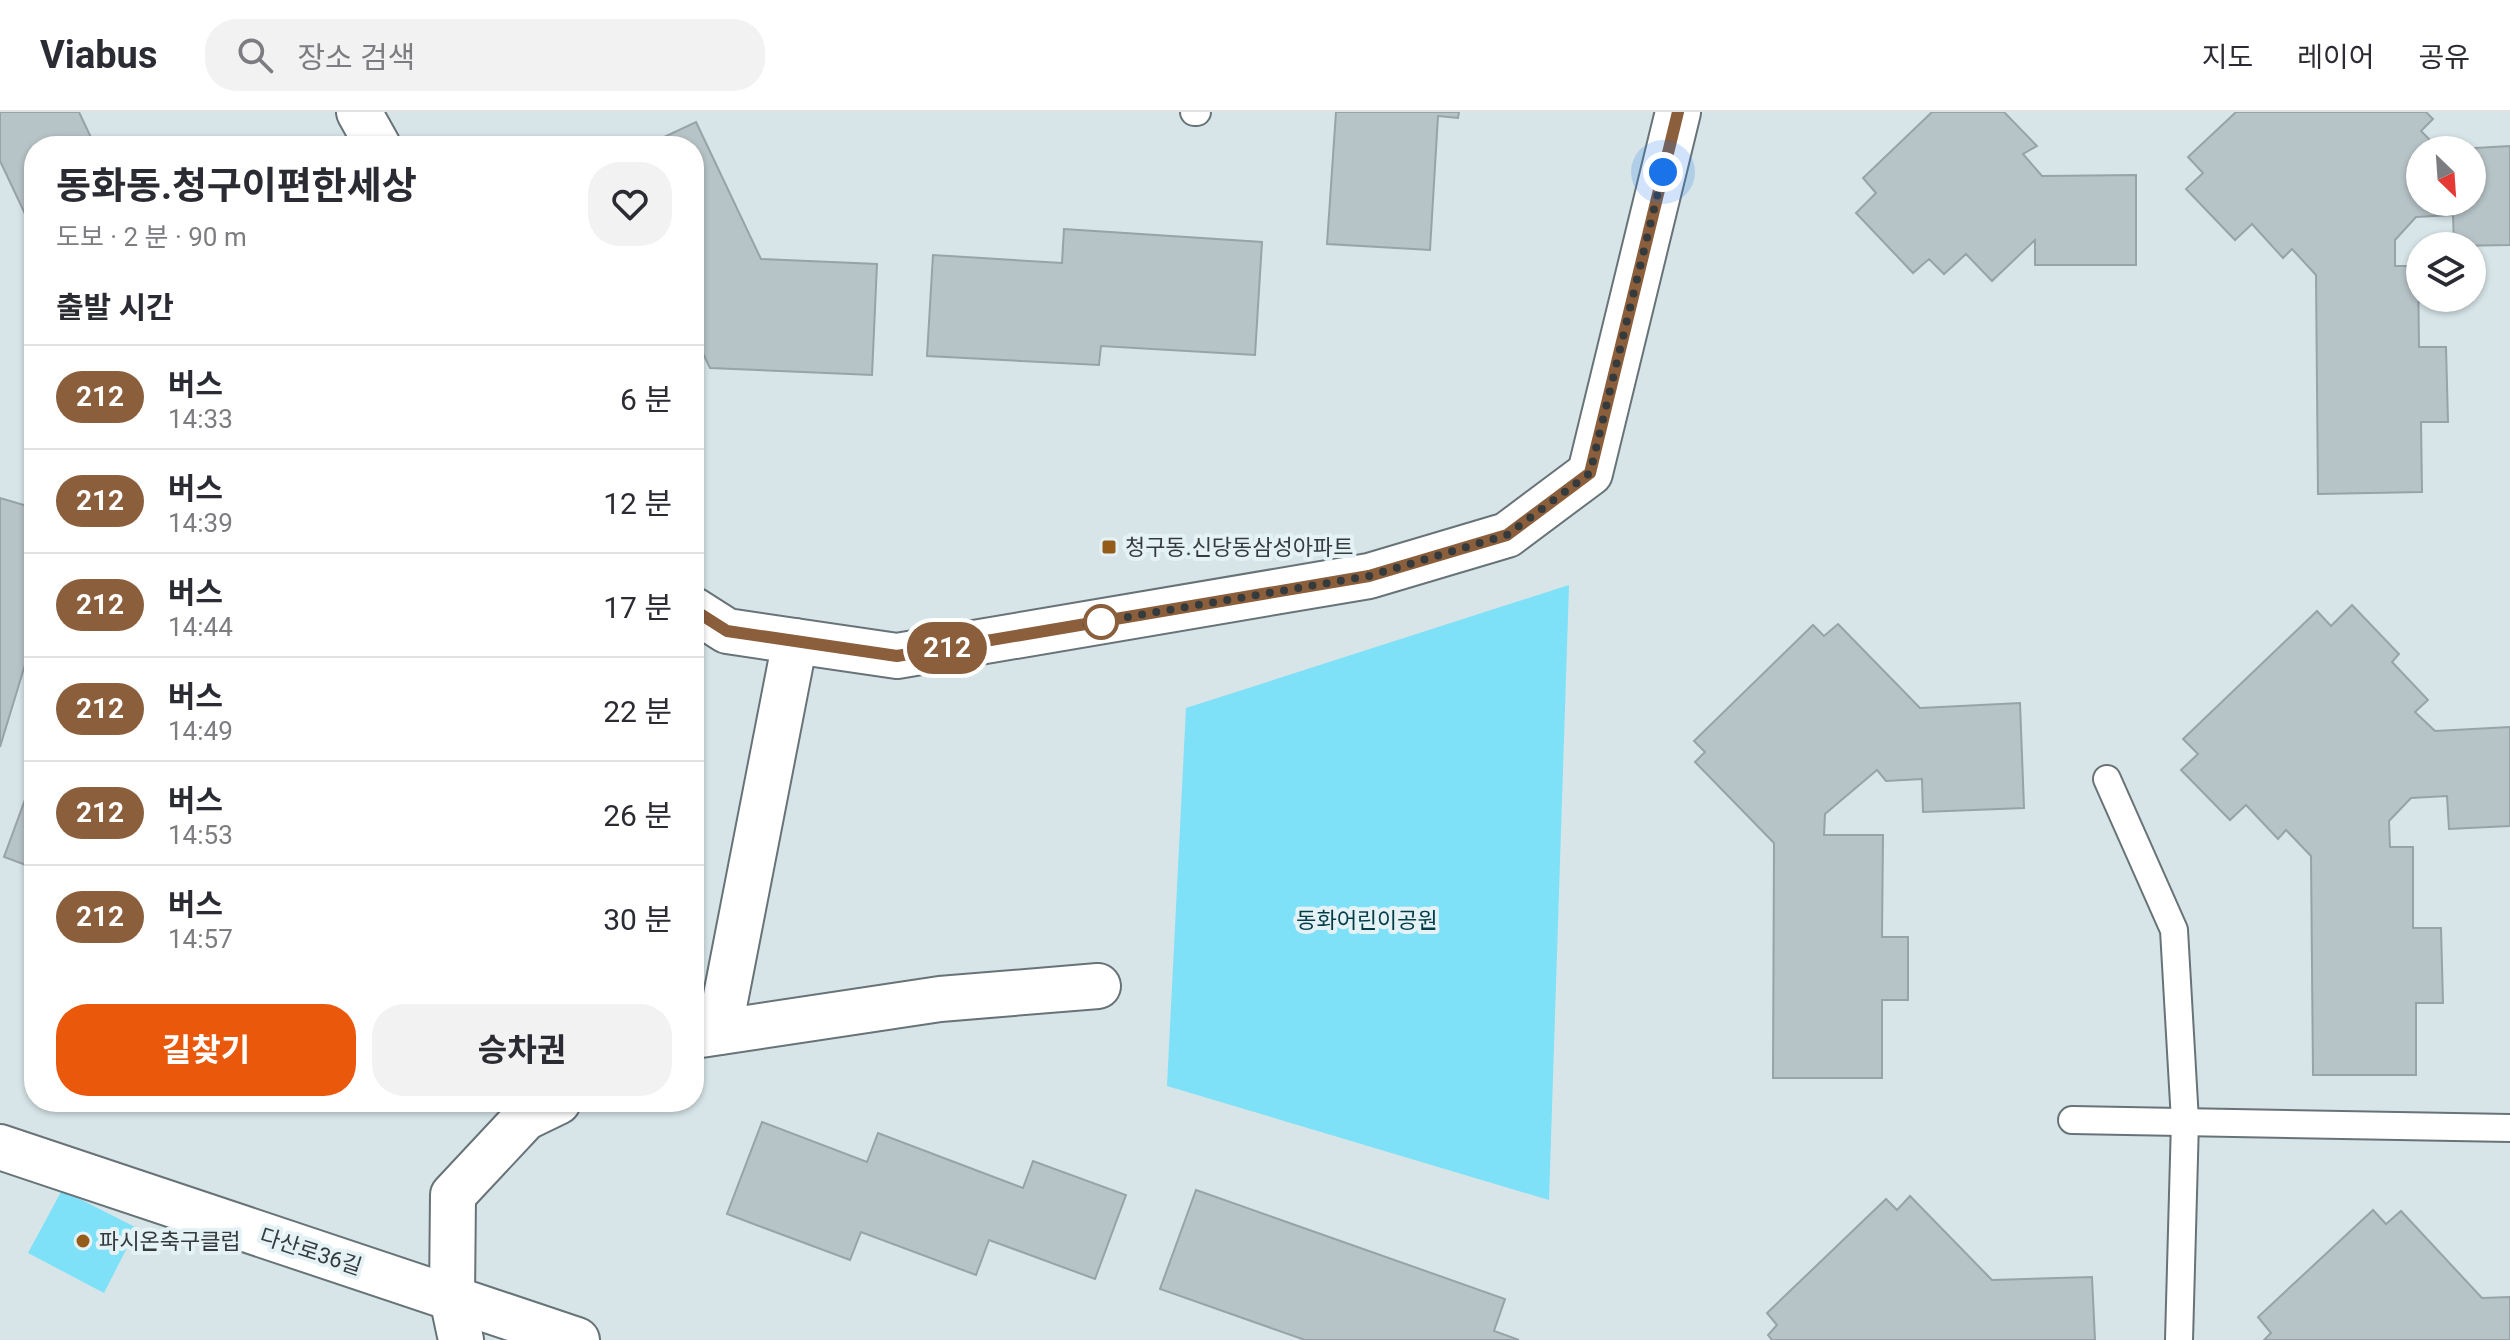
<!DOCTYPE html>
<html lang="ko">
<meta charset="utf-8">
<style>
body{margin:0;font-family:Roboto,"Noto Sans KR",sans-serif;background:#f2f2f3;color:#2b2b33;height:100vh;display:flex;flex-direction:column;font-size:30px;white-space:nowrap}
*{box-sizing:border-box;margin:0}
p{font-size:26px;color:#7c7c81}
.icon{flex:none;width:44px;height:44px;fill:none;stroke:currentColor;stroke-width:2;stroke-linecap:round;stroke-linejoin:round}
.map{position:relative;flex:1;overflow:hidden}
.sheet{position:absolute;left:24px;top:24px;width:680px;height:976px;display:flex;flex-direction:column;background:#fff;border-radius:32px;box-shadow:0 2px 6px #0004}
.sheet>*{flex:none}
.badge{padding:0 16px;border-radius:26px;font-size:28px;line-height:52px}
.needle{width:52px;rotate:155deg}
.buttons{position:absolute;left:2406px;top:24px;display:grid;gap:16px}
.buttons a{display:grid;place-items:center;width:80px;height:80px;border-radius:50%;background:#fff;box-shadow:0 2px 6px #0004;font-size:40px}
.you{position:absolute;width:40px;height:40px;margin:-20px;border:6px solid #fff;border-radius:50%;background:#1a73e8;box-shadow:0 0 0 12px #1a73e833}
.map>.badge{position:absolute;translate:-50% -50%;box-shadow:0 0 0 4px #fff}
h2{padding:0 32px;font-size:30px;line-height:72px}
.round{display:grid;place-items:center;flex:none;width:84px;height:84px;border-radius:32px;background:#f2f2f3}
.head{display:flex;align-items:center;justify-content:space-between;height:136px;padding:0 32px}
h1{font-size:38px;font-weight:700;line-height:60px}
.cta{display:flex;gap:16px;margin-top:auto;padding:16px 32px}
.cta a{flex:1;height:92px;border-radius:32px;background:#ea580c;color:#fff;font-size:32px;font-weight:700;line-height:92px;text-align:center}
.cta a+a{background:#f2f2f3;color:#2b2b33}
ul{padding:0;list-style:none}
li{display:flex;align-items:center;gap:24px;height:104px;padding:0 32px;border-top:2px solid #e1e1e2}
li div{flex:1}
li b{display:block;font-size:30px}
li em{font-style:normal}
li .badge{min-width:88px;font-weight:700;text-align:center}
header{display:flex;align-items:center;gap:48px;box-sizing:border-box;height:112px;padding:0 40px;background:#fff;border-bottom:2px solid #e1e1e2}
header strong{font-size:38px}
nav{display:flex;gap:44px;margin-inline-start:auto;font-size:28px}
.search{width:560px;height:72px;background:#f2f2f3;display:flex;align-items:center;gap:20px;box-sizing:border-box;padding:0 28px;border-radius:32px;color:#7c7c81;font-size:30px}
.map>svg:first-child{display:block}
.green{fill:#7ee1f8}
.building{fill:#b6c3c7;stroke:#97a3a7;stroke-width:2;fill-rule:evenodd}
.lines{fill:none;stroke-linecap:round;stroke-linejoin:round}
.lane-casing{stroke:#677377;stroke-width:30}
.street-casing{stroke:#677377;stroke-width:48}
.secondary-casing{stroke:#677377;stroke-width:48}
.lane{stroke:#fff;stroke-width:26}
.street{stroke:#fff;stroke-width:44}
.secondary{stroke:#fff;stroke-width:44}
.line-casing{stroke:#fff;stroke-width:18}
.line{stroke:#8b5e3c;stroke-width:12}
.walk{stroke:#353b3c;stroke-width:8;stroke-dasharray:0 14.4}
.poi-dot{fill:#955c19;stroke:#e4f2f6;stroke-width:3}
.stop-dot{fill:#fff;stroke:#8b5e3c;stroke-width:4}
.labels{text-anchor:middle;stroke-width:8;stroke-linejoin:round;paint-order:stroke}
.poi-label{font-size:22px;fill:#353b3c;stroke:#e4f2f6;text-anchor:start}
.park-label{font-size:22px;fill:#003d49;stroke:#e4f2f6}
.street-label{font-size:22px;fill:#353b3c;stroke:#e4f2f6}
</style>
<header>
<strong>Viabus</strong>
<div class="search"><svg class="icon" aria-label="search" viewBox="0 0 24 24"><circle cx="10" cy="10" r="6"/><path d="M15 15l6 6"/></svg>장소 검색</div>
<nav><a>지도</a><a>레이어</a><a>공유</a></nav>
</header>
<div class="map">
<svg width="2510" height="1228" viewBox="0 0 2510 1228">
<rect width="100%" height="100%" fill="#d7e5e8"/>
<g class="green">
<polygon points="1569,473 1549,1088 1167,974 1186,596"/>
<polygon points="62,1078 137,1116 104,1181 28,1141"/>
</g>
<g class="building">
<polygon points="0,0 79,0 95,34 34,34 34,121 0,49"/>
<polygon points="1336,0 1459,0 1458,6 1438,4 1430,138 1327,132"/>
<polygon points="1932,0 2004,0 2037,34 2023,42 2042,64 2136,63 2136,153 2035,153 2035,128 1992,169 1966,142 1944,162 1929,147 1913,161 1856,101 1876,81 1863,66"/>
<path d="M2236 0H2426L2433 7 2421 19 2440 38 2510 34V133L2454 134 2453 103 2416 105 2395 128V154H2418L2419 235H2446L2448 310H2421L2422 380 2318 382 2316 163 2292 137 2283 146 2252 112 2235 128 2186 77 2203 61 2188 45ZM2420 38H2472V90H2420Z"/>
<polygon points="696,10 761,147 877,152 872,263 710,256 694,223 694,34 645,34"/>
<polygon points="1064,117 1262,130 1255,243 1101,234 1099,253 927,244 933,143 1062,151"/>
<polygon points="0,386 34,396 34,523 0,635"/>
<polygon points="2352,493 2399,542 2392,550 2428,588 2415,600 2435,619 2510,615 2510,714 2449,717 2447,684 2411,686 2389,709 2390,735 2413,735 2413,816 2441,816 2443,891 2416,891 2416,963 2313,963 2311,744 2286,718 2278,727 2246,693 2230,708 2181,658 2198,642 2183,627 2317,499 2331,514"/>
<polygon points="1838,512 1920,596 2020,591 2024,696 1923,700 1922,667 1886,669 1877,658 1825,702 1824,723 1883,723 1882,825 1908,825 1908,888 1882,888 1882,966 1773,966 1774,731 1695,650 1705,640 1694,629 1813,513 1824,524"/>
<polygon points="34,663 34,756 4,745"/>
<polygon points="762,1010 867,1050 878,1021 1023,1076 1033,1049 1126,1083 1095,1167 989,1128 976,1163 861,1120 850,1148 727,1102"/>
<polygon points="1196,1078 1505,1187 1494,1219 1519,1228 1305,1228 1160,1177"/>
<polygon points="1910,1084 1992,1168 2092,1165 2095,1228 1772,1228 1768,1223 1777,1213 1767,1201 1886,1087 1897,1098"/>
<polygon points="2373,1098 2386,1112 2401,1099 2482,1186 2510,1185 2510,1228 2264,1228 2271,1221 2258,1205"/>
</g>
<g class="lines">
<defs>
<g id="lane">
<polyline points="1194,0 1197,0"/>
<polyline points="2107,667 2174,818 2185,1009 2179,1228"/>
<polyline points="2072,1008 2510,1016"/>
</g>
<g id="street">
<polyline points="719,920 795,529"/>
<polyline points="694,924 940,887 1098,874"/>
<polyline points="0,1035 577,1228"/>
<polyline points="461,1228 452,1186 453,1083 525,1006 558,990"/>
</g>
<g id="secondary">
<polyline points="359,0 378,34"/>
<polyline points="694,498 727,519 897,544 1369,464 1507,423 1590,361 1678,0"/>
</g>
</defs>
<use href="#lane" class="lane-casing"/>
<use href="#street" class="street-casing"/>
<use href="#secondary" class="secondary-casing"/>
<use href="#lane" class="lane"/>
<use href="#street" class="street"/>
<use href="#secondary" class="secondary"/>
</g>
<g class="lines">
<defs>
<polyline id="line" points="694,498 727,519 897,544 1369,464 1507,423 1590,361 1678,0"/>
</defs>
<use href="#line" class="line-casing"/>
<use href="#line" class="line"/>
<polyline class="walk" points="1101,510 1086,512 1369,464 1480,431 1507,423 1590,361 1663,60"/>
</g>
<g class="poi-dot">
<rect x="1101" y="427" width="16" height="16" rx="4"/>
<circle cx="83" cy="1129" r="8"/>
</g>
<circle class="stop-dot" cx="1101" cy="510" r="16"/>
<g class="labels">
<g class="poi-label">
<text x="1125" y="443">청구동.신당동삼성아파트</text>
<text x="99" y="1137">파시온축구클럽</text>
</g>
<g class="park-label">
<text x="1367" y="816">동화어린이공원</text>
</g>
<g class="street-label">
<text transform="translate(311 1139) rotate(18)" y="8">다산로36길</text>
</g>
</g>
</svg>
<div class="buttons">
<a><svg class="needle" viewBox="-14 -14 28 28"><path d="M0-13l5 13h-10z" fill="#e53935"/><path d="M0 13l5-13h-10z" fill="#7c7c81"/></svg></a>
<a><svg class="icon" aria-label="layers" viewBox="0 0 24 24"><path d="M12 4l9 5-9 5-9-5zM3 14l9 5 9-5"/></svg></a>
</div>
<div class="you" style="left:1663px;top:60px"></div>
<b class="badge" style="left:947px;top:536px;background:#8b5e3c;color:#fff">212</b>
<section class="sheet">
<div class="head"><div><h1>동화동.청구이편한세상</h1><p>도보 · 2 분 · 90 m</p></div><a class="round"><svg class="icon" aria-label="heart" viewBox="0 0 24 24"><path d="M12 20l-8-8c-3-5 5-10 8-4 3-6 11-1 8 4z"/></svg></a></div>
<h2>출발 시간</h2>
<ul>
<li><span class="badge" style="background:#8b5e3c;color:#fff">212</span><div><b>버스</b><p>14:33</p></div><em>6 분</em></li>
<li><span class="badge" style="background:#8b5e3c;color:#fff">212</span><div><b>버스</b><p>14:39</p></div><em>12 분</em></li>
<li><span class="badge" style="background:#8b5e3c;color:#fff">212</span><div><b>버스</b><p>14:44</p></div><em>17 분</em></li>
<li><span class="badge" style="background:#8b5e3c;color:#fff">212</span><div><b>버스</b><p>14:49</p></div><em>22 분</em></li>
<li><span class="badge" style="background:#8b5e3c;color:#fff">212</span><div><b>버스</b><p>14:53</p></div><em>26 분</em></li>
<li><span class="badge" style="background:#8b5e3c;color:#fff">212</span><div><b>버스</b><p>14:57</p></div><em>30 분</em></li>
</ul>
<div class="cta"><a>길찾기</a><a>승차권</a></div>
</section>
</div>
